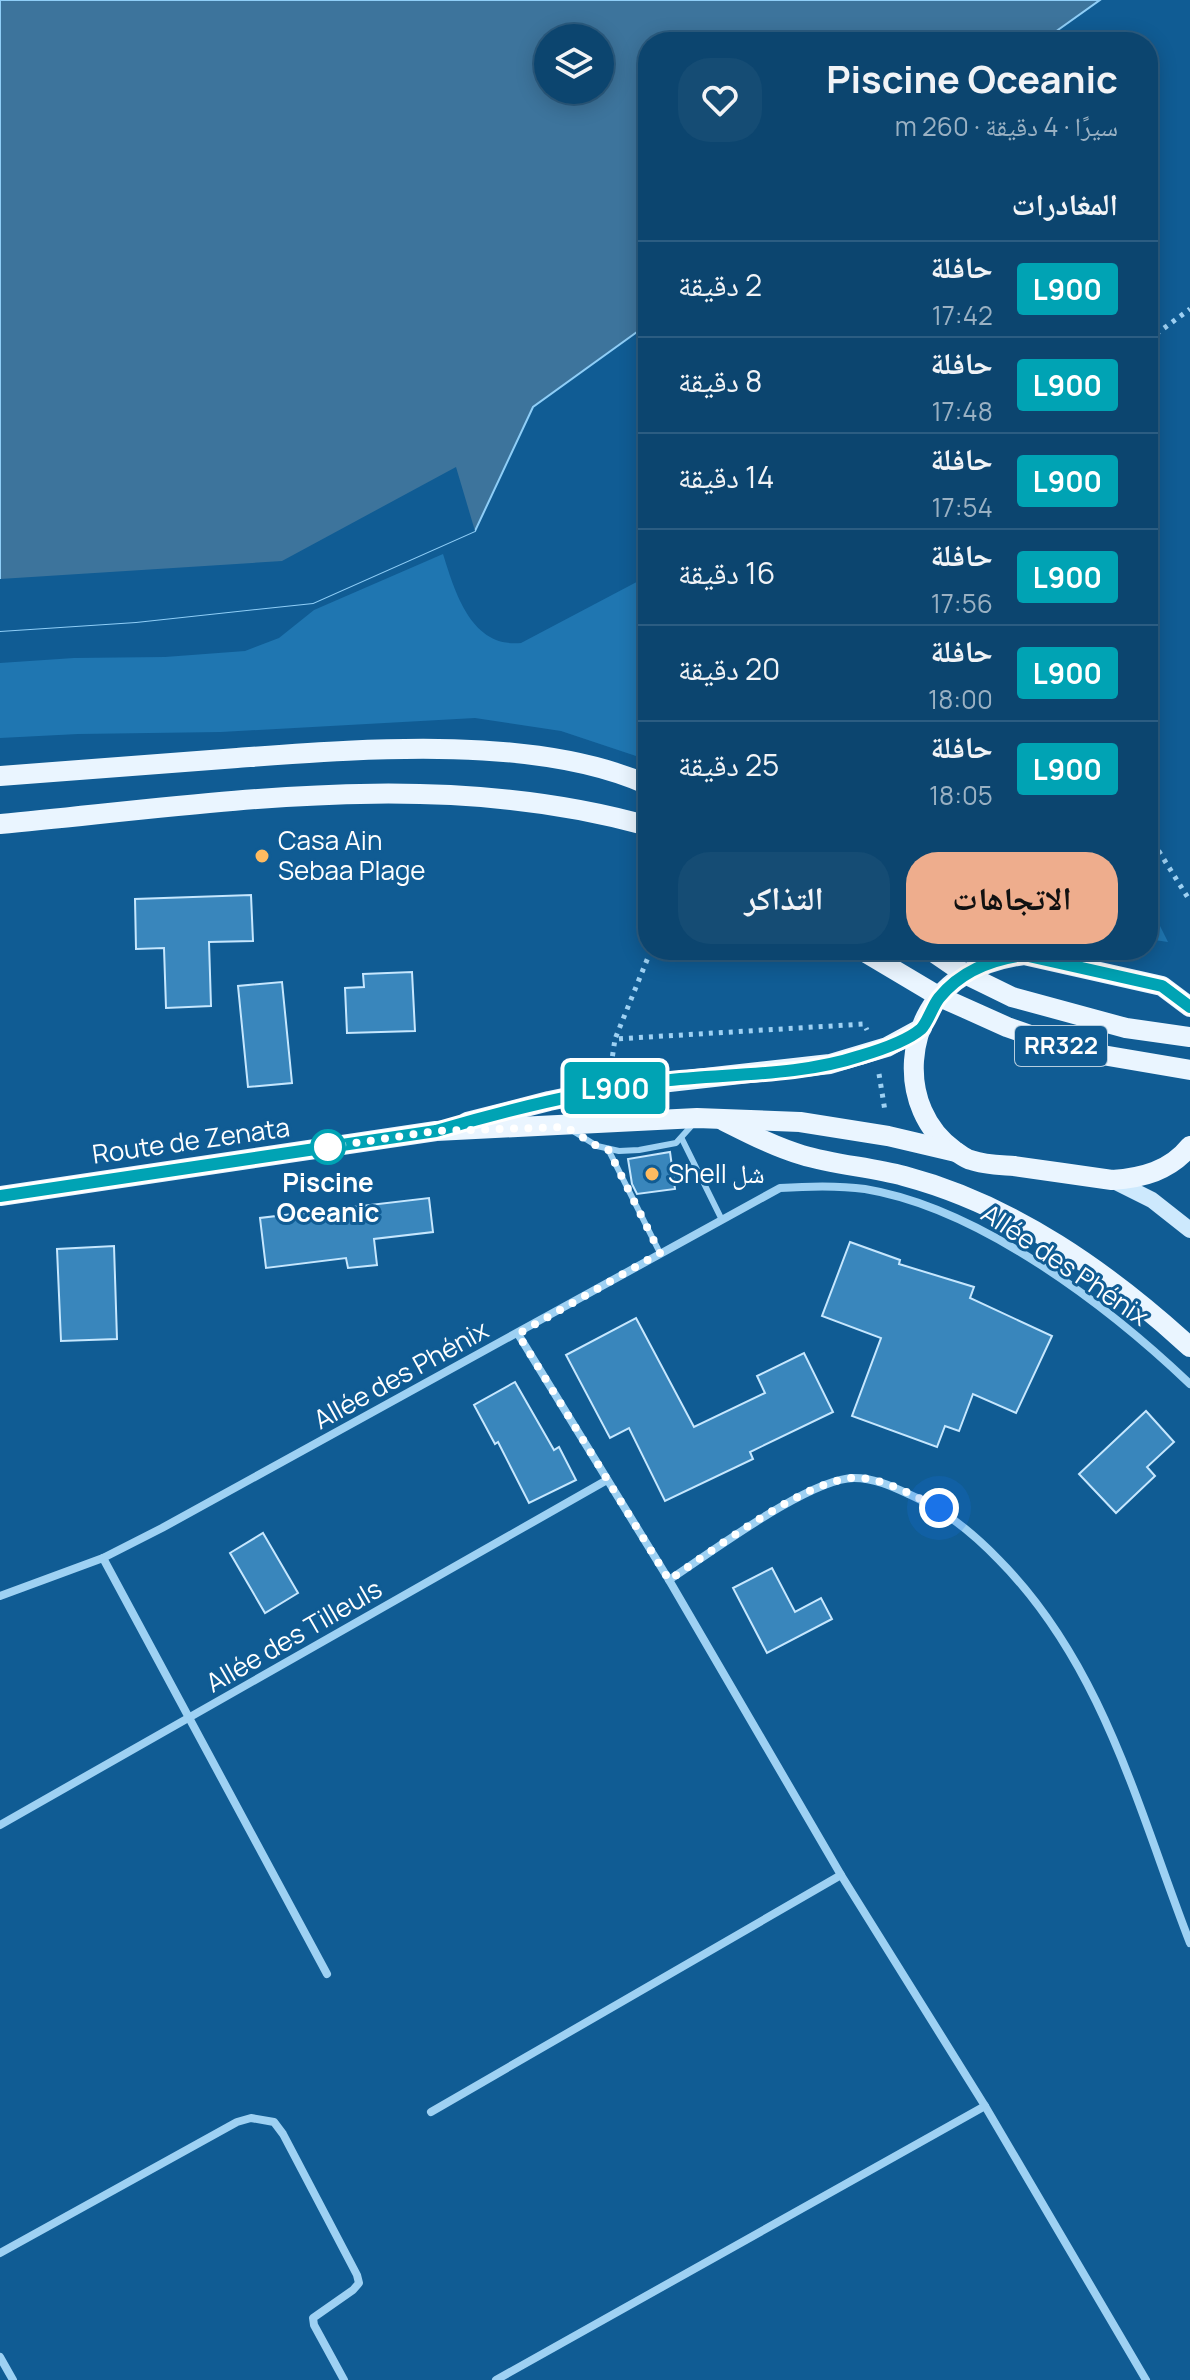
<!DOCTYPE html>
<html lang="ar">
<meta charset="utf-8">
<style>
body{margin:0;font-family:Manrope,"Noto Naskh Arabic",sans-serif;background:#154c74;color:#f1f3f6;direction:rtl;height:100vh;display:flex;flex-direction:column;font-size:30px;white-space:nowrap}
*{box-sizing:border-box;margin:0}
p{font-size:26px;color:#9ab1c3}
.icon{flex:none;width:44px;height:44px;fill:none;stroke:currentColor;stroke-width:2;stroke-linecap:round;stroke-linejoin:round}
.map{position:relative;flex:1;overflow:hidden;direction:ltr}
.panel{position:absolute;left:638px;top:32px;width:520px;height:928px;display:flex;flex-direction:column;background:#0c456f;border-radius:32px;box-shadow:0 4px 20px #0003,0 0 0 2px #2c5d82;direction:rtl}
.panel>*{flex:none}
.badge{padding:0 16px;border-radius:6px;font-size:28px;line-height:52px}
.buttons{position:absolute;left:534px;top:24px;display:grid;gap:16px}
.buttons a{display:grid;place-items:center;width:80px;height:80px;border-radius:50%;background:#0c456f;box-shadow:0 4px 20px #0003,0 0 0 2px #2c5d82;font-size:40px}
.you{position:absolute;width:40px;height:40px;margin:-20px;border:6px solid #fff;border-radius:50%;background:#1a73e8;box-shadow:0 0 0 12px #1a73e833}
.map>.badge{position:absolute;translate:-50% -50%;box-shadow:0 0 0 4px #fff}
h2{padding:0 40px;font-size:30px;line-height:72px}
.round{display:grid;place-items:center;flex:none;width:84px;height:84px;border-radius:32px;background:#154c74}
.head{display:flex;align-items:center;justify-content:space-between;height:136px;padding:0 40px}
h1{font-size:38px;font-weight:700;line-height:60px}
.button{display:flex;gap:16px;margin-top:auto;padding:16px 40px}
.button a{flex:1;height:92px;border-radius:32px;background:#eead8d;color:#111;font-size:32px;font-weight:700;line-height:92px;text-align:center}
.button a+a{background:#154c74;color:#f1f3f6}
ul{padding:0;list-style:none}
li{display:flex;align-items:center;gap:24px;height:96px;padding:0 40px;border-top:2px solid #2c5d82}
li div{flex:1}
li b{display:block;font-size:30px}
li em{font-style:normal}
li .badge{min-width:88px;font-weight:700;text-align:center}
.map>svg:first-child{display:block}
.green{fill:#1f76b1}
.water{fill:#3d749c;stroke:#8fcef7;stroke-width:2;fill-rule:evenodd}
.pier{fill:#105c94}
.building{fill:#3986bc;stroke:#c6e7fe;stroke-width:2}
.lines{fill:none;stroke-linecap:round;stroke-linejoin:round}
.path{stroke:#9ed1f3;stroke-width:5;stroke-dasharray:4 6;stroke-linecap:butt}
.service{stroke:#9ed1f3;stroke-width:6}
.minor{stroke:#9ed1f3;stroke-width:8}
.secondary{stroke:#cde9fd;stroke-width:16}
.primary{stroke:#eaf5ff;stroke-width:20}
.line-casing{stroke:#fff;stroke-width:18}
.line{stroke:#00a3b4;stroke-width:12}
.walk{stroke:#fff;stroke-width:8;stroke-dasharray:0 14.4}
.poi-dot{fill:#ffbb60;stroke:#105c94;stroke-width:3}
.stop-dot{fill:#fff;stroke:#00a3b4;stroke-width:4}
.labels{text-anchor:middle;stroke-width:6;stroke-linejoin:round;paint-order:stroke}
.shield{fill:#105c94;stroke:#b7cedf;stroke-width:2}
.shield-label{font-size:24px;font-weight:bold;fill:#fff}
.poi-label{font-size:26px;fill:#fff;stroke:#105c94;text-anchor:start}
.street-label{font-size:26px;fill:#fff;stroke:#105c94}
.stop-label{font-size:26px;font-weight:bold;fill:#fff;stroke:#105c94}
</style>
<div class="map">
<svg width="1190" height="2380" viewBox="0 0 1190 2380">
<rect width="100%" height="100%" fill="#105c94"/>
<g class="green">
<path d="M443 554C455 592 471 648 521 643L648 576V760L561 731 475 718 221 732 78 734 0 738V663L74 658 165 657 245 651 279 638 314 610Z"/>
<polygon points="1148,902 1168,942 1148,939"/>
</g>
<path class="water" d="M0 0H1100L1041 42H648V324L533 407 475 531 313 603 136 622 0 631ZM548 38H600V90H548Z"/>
<polygon class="pier" points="456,467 475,531 313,603 136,622 0,631 0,579 282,561"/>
<g class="building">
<polygon points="251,895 253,941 209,942 211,1006 166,1008 164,948 136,949 135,899"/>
<polygon points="412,972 415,1031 347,1033 345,988 364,987 363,974"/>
<polygon points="282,982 292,1083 248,1087 238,986"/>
<polygon points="670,1152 675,1189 637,1194 632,1184 628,1159"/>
<polygon points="429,1198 433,1232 374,1239 377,1265 348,1268 346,1258 266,1268 260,1218"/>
<polygon points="850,1242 900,1260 899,1264 974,1287 970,1298 1052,1336 1016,1413 973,1394 959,1431 945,1426 937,1447 852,1416 881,1338 822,1316"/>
<polygon points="114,1246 117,1339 61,1341 57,1249"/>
<polygon points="636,1318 694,1427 765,1393 757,1376 804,1353 833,1412 750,1452 753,1459 665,1501 629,1428 610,1438 566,1355"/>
<polygon points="515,1382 554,1450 559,1447 576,1480 529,1503 498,1442 495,1444 474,1405"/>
<polygon points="1146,1411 1174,1442 1147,1467 1155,1476 1116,1513 1079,1474"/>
<polygon points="263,1533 298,1593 265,1613 230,1553"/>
<polygon points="772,1568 795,1612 821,1598 832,1619 767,1653 733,1588"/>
</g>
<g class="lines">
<g class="path">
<polyline points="1148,340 1190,309"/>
<polyline points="1148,834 1190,901"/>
<polyline points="651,950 615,1039 864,1024 867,1030"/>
<polyline points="611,1066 615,1039"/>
<polyline points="879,1074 885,1111"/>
</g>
<g class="service">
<polyline points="573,1131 597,1146 619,1151 639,1150 676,1143 694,1123"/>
<polyline points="682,1139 722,1220"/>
<polyline points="608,1149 660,1253"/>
</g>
<g class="minor">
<polyline points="518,1334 669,1580 841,1875 985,2106 1146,2380"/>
<polyline points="103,1558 327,1974"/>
<path d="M669 1580C709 1554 810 1478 854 1478 877 1478 897 1489 917 1498 949 1513 975 1535 999 1560 1103 1665 1138 1809 1190 1943"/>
<path d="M0 1596 103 1558 162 1528 780 1188C809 1186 837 1185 865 1189 980 1208 1108 1306 1190 1384"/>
<polyline points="0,1825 607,1480"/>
<polyline points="431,2112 841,1875"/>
<polyline points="0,2253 237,2122 251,2118 274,2122 283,2134 357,2275 359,2283 353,2290 313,2318 314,2325 344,2380"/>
<polyline points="0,2357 13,2380"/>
<polyline points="496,2380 985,2106"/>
</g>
<polyline class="secondary" points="1112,1180 1152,1200 1190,1230"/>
<g class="primary">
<path d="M0 776C79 770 158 764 237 758 360 749 535 734 648 785"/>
<path d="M0 824C214 804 437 766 648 826"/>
<polyline points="861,950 940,997 1007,1027 1073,1050 1190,1070"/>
<polyline points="930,950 965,974 1012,997 1126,1028 1190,1037"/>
<path d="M1190 1007 1162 986 1024 955C1003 958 984 963 966 974 902 1011 895 1109 955 1151 960 1154 966 1159 971 1160 984 1165 1001 1165 1014 1166 1047 1171 1079 1175 1112 1180 1142 1178 1170 1171 1190 1146"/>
<path d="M724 1121C750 1134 775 1147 802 1155 835 1165 871 1167 904 1176 1013 1205 1108 1272 1190 1347"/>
<polyline points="467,1122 549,1101 607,1089 830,1064 887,1047 922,1028"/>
<polyline points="0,1196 436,1131 697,1118 800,1122 888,1136 956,1152"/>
</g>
</g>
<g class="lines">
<defs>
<path id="line" d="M0 1196 436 1131C510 1109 585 1091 661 1081 727 1073 796 1077 860 1056 877 1051 907 1041 921 1029 928 1022 932 1007 939 998 960 972 992 959 1024 955L1162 986 1190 1007"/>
</defs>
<use href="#line" class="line-casing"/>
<use href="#line" class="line"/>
<path class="walk" d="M328 1147 436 1131 566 1127 597 1146 608 1149 660 1253 518 1334 669 1580C711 1552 804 1481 852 1478 882 1476 913 1496 939 1508"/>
</g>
<g class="poi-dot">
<circle cx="262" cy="856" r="8"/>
<circle cx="652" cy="1174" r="8"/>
</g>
<circle class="stop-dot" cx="328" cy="1147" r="16"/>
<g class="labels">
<rect class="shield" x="1015" y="1026" width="92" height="40" rx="6"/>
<g class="shield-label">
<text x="1061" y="1054">RR322</text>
</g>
<g class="poi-label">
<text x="278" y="850">Casa Ain<tspan x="278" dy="30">Sebaa Plage</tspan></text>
<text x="668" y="1183">Shell شل</text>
</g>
<g class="street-label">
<text transform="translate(191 1141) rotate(-8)" y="9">Route de Zenata</text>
<text transform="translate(1065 1265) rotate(34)" y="9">Allée des Phénix</text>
<text transform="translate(401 1375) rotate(-29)" y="9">Allée des Phénix</text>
<text transform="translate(294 1636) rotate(-30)" y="9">Allée des Tilleuls</text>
</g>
<g class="stop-label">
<text x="328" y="1192">Piscine<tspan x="328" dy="30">Oceanic</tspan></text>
</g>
</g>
</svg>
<div class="buttons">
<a><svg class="icon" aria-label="layers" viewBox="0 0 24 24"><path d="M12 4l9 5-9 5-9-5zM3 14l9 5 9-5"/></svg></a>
</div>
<div class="you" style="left:939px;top:1508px"></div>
<b class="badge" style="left:615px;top:1088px;background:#00a3b4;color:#fff">L900</b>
<section class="panel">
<div class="head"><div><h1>Piscine Oceanic</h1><p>سيرًا · 4 دقيقة · 260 m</p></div><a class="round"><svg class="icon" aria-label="heart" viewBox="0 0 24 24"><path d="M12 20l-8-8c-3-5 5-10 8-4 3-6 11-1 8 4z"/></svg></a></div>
<h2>المغادرات</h2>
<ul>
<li><span class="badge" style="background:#00a3b4;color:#fff">L900</span><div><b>حافلة</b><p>17:42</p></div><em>2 دقيقة</em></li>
<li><span class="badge" style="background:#00a3b4;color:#fff">L900</span><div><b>حافلة</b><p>17:48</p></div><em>8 دقيقة</em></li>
<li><span class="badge" style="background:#00a3b4;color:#fff">L900</span><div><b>حافلة</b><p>17:54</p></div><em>14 دقيقة</em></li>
<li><span class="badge" style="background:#00a3b4;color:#fff">L900</span><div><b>حافلة</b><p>17:56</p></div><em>16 دقيقة</em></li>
<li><span class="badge" style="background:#00a3b4;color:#fff">L900</span><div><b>حافلة</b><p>18:00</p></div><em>20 دقيقة</em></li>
<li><span class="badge" style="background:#00a3b4;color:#fff">L900</span><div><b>حافلة</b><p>18:05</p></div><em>25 دقيقة</em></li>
</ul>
<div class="button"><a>الاتجاهات</a><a>التذاكر</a></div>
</section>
</div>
